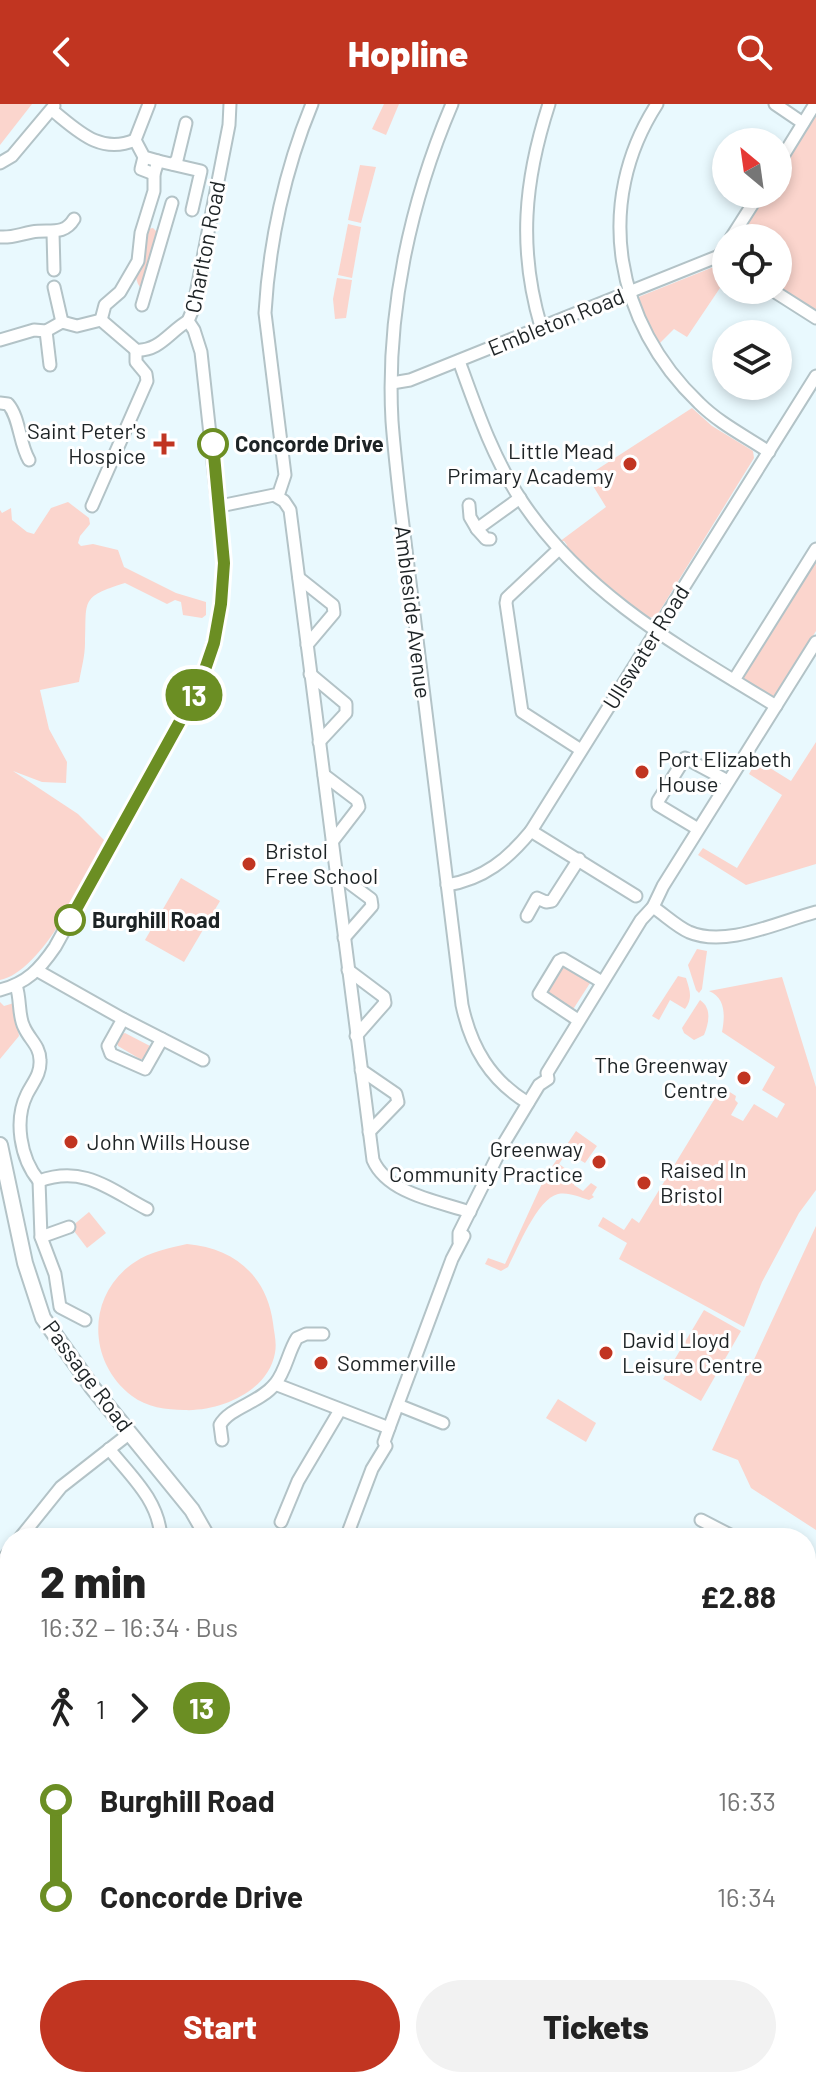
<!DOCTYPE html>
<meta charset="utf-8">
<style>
body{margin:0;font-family:Barlow,sans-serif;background:#f2f2f2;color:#222;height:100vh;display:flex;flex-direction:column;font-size:30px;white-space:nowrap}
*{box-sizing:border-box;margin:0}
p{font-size:26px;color:#767676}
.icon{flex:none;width:44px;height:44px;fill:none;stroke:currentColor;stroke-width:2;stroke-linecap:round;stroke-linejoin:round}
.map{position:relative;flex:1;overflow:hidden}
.panel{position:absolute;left:0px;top:1424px;width:816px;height:560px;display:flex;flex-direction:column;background:#fff;border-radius:32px 32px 0 0;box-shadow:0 4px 12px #0003}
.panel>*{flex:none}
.badge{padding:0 16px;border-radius:26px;font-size:28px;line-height:52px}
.needle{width:52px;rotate:331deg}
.tools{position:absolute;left:712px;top:24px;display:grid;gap:16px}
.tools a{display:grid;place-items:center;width:80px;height:80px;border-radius:50%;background:#fff;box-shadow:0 4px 12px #0003;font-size:40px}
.map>.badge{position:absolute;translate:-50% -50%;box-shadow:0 0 0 4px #fff}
.legs{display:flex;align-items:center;gap:12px;height:88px;padding:0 40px;font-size:26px}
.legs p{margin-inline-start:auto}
.head{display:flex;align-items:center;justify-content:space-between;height:136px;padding:0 40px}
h1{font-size:44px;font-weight:800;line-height:60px}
.button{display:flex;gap:16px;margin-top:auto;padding:16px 40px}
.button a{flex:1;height:92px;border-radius:48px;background:#c13521;color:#fff;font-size:32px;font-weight:800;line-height:92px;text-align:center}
.button a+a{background:#f2f2f2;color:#222}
ul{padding:0 40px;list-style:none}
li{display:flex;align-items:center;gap:28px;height:96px;font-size:30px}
li i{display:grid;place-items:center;width:12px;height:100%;margin:0 10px;background:currentColor}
li i::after{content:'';width:20px;height:20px;margin:-10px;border:6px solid;border-radius:50%;background:#fff}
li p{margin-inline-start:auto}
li:first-child i{background:linear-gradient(#0000 50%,currentColor 0)}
li:last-child i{background:linear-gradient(currentColor 50%,#0000 0)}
header{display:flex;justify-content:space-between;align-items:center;height:104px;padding:0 40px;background:#c13521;color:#fff;font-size:36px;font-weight:800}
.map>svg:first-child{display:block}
.green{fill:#fbd5cd}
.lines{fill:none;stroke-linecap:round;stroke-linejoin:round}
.stream{stroke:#a9e0f0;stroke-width:3}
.minor-casing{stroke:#b3c3c7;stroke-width:15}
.major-casing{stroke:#b3c3c7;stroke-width:18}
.minor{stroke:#fff;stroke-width:11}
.major{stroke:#fff;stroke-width:14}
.line-1-casing{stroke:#fff;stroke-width:18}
.line-1{stroke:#6b8e23;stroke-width:12}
.poi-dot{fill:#c13521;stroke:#fff;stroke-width:3}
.stop-1-dot{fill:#fff;stroke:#6b8e23;stroke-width:4}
.labels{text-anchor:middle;stroke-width:6;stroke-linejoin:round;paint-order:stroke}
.street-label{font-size:22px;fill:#1d2325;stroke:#fff}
.poi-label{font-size:22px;fill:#1d2325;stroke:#fff;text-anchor:start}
.stop-label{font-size:22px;font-weight:bold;fill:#1d2325;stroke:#fff;text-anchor:start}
</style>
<header><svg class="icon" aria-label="back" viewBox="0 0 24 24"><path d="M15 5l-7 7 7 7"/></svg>Hopline<svg class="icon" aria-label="search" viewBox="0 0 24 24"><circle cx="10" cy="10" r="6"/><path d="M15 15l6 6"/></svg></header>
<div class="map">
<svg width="816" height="1984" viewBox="0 0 816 1984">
<rect width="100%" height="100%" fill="#e9f9fe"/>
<g class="green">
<polygon points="0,0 32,0 0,41"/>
<polygon points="384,0 399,0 386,31 372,25"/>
<polygon points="816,8 816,209 778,184 778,134 738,134 765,90 778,90 778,70"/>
<polygon points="360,61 376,63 361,119 348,116"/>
<polygon points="348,120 361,123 352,174 338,171"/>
<path d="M153 124 158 129 143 182 140 183C130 171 139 138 148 125Z"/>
<polygon points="716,162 726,165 726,175 687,233 674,225 658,241 636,194"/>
<polygon points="337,174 352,176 346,214 335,215 333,195"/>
<polygon points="692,304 712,322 753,347 754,354 656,513 645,514 566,446 567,441 564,437 559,438 606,403 587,372"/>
<path d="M68 398 89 414 90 420 80 432 78 439 81 442 93 440 118 446 124 463 176 489 206 498V511L202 514 183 511 181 498 175 496 167 500 125 479C79 493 87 497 85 539 85 552 81 566 79 578L40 586 49 625 67 658 66 679 42 678 13 667 78 710 107 739C85 775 42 868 0 876V406L2 409 11 404 12 416 27 428 34 430 51 404Z"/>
<polygon points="816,455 816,527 773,597 740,577"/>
<polygon points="816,638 816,760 746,781 698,751 703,744 737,764 782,691 749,670 757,656 791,677"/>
<polygon points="181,774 220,797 184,858 145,836"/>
<polygon points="697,845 707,847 702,885 699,889 696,886 688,861"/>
<polygon points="565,861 592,876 572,907 550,894 547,889 560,864"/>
<path d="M678 872 686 874C690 887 693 894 685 905L670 896 659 916 652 912Z"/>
<path d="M782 873 816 983V1086L799 1109 762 1178 744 1223 619 1155 627 1139 598 1122 603 1113 624 1126 632 1114 639 1119 720 986 725 985 736 992 735 996 738 999 731 1011 743 1017 754 1000 777 1014 785 1000 762 986 775 963 722 928C725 912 726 894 709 887Z"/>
<path d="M700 896C712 904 709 919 704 931L694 936 684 929 682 924Z"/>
<polygon points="0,898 4,902 14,899 19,932 0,955"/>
<polygon points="125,929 150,942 151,945 146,955 140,955 118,942 116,936 119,931"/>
<path d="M576 1027 597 1042 585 1059 567 1048 559 1060 577 1073 574 1081 583 1087 591 1079 597 1083 592 1091 594 1093 589 1096C579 1093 569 1088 558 1090 537 1095 518 1144 508 1163L501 1167 485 1160 488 1154 505 1160 545 1073Z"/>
<polygon points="89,1108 106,1129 87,1144 71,1123"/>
<polygon points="816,1122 816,1426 751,1384 738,1356 712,1346"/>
<path d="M187 1140C234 1144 267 1172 273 1219 274 1229 277 1238 275 1249 268 1288 219 1308 184 1306 167 1306 146 1303 132 1292 87 1258 86 1190 135 1158 149 1148 170 1144 187 1140Z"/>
<polygon points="704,1206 741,1227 701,1297 663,1275"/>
<polygon points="558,1295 596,1319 586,1338 546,1314"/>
<polygon points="816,1533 816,1780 806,1788 806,1540"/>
<polygon points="514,1974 590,1974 602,1984 502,1984"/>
</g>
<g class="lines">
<g class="stream">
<polyline points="806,1654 816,1648"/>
<polyline points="8,1974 49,1974"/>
</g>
<defs>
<g id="minor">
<path d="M452 0C410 98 386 210 392 317 394 344 397 370 400 397L462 901C471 943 490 976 528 999"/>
<path d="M657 0C593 99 615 219 699 299 719 319 745 332 769 348"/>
<polyline points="775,0 803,19"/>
<path d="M52 6C77 26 100 51 135 36"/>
<polyline points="144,53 141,65 154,70"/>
<polyline points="158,57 201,67 192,106"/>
<polyline points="0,59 12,52 54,2"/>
<polyline points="173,60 177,56 186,19"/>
<polyline points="778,60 815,0"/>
<polyline points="53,129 54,166"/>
<path d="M0 133C13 134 20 130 32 128 49 125 64 132 74 115"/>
<polyline points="731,134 759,90"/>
<polyline points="726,142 719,152 726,157"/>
<polyline points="54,183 62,218"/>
<polyline points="772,186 816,214"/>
<polyline points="142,201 172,99"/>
<polyline points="101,216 105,201 120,188 138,157 141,129 154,87 154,70 158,57 144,53 135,36 149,0"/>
<path d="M541 223C518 145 524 77 549 0"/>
<polyline points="46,227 50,261"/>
<path d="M0 236 34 226 46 227 62 218 77 222 101 216 136 246C159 248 170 227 188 217"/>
<path d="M459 257C476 304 493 354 521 396 584 491 681 544 776 602"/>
<polyline points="392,279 410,276 719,152"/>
<path d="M0 299 8 300C20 314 19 339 29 356"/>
<path d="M278 392 285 371 265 209C269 139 285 65 312 0"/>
<polyline points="469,401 470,413 477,425"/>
<polyline points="92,402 147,277 146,270 136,258 136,246"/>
<path d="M220 402 274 391 284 397 290 406 373 1056C388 1090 438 1097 470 1108"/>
<polyline points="490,435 486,435 477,425 520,394"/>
<polyline points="559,445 507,494 506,499 522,608 581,646"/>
<polyline points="299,474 333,501 334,509 307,541"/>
<polyline points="310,570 346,600 346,609 319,638"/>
<polyline points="734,576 816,445"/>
<polyline points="324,671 357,696 359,703 332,738"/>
<polyline points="698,725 658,701 658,697 685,654 728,677"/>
<polyline points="531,727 636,792"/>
<polyline points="336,769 371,795 372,802 344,834"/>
<path d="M447 781C484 775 508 755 531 727L816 272"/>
<path d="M653 803C665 811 676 822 689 828 726 844 778 818 816 808"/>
<polyline points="527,812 537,794 546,798 552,797 579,755"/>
<polyline points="348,866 384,893 385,899 356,932"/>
<polyline points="38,867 123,915 203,956"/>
<path d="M16 881C21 896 18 912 24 923 29 935 40 942 40 956 41 970 33 978 27 990 14 1016 20 1054 39 1077"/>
<path d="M0 886C27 879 40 865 55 843L199 583 218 522 224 459 201 248 194 226 188 217 193 205 229 21 230 0"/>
<polyline points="123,915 108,942 111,950 145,965 162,935"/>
<polyline points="578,916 539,890 559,857 563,855 602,878"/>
<polyline points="361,966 396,990 398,998 369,1028"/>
<polyline points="41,1133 69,1123"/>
<polyline points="459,1138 459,1129 504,1039 539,981 548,975 547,969 641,816 653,803 663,782 816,538"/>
<path d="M85 1216 60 1203 55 1170 41 1133 39 1077C84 1061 109 1085 147 1105"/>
<polyline points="275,1280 389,1324"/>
<polyline points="398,1301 443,1319"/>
<path d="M222 1336 220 1321C230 1303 260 1299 275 1280 286 1267 288 1248 297 1234L306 1230H323"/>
<path d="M109 1345C132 1373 159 1397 161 1434"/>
<polyline points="701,1416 736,1434"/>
<polyline points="281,1418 298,1377 340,1306"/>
<polyline points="20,1434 61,1383 130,1329"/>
<polyline points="346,1434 372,1365 386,1342 384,1338 389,1324 452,1155 464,1132"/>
<polyline points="1,1458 10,1447"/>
<polyline points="0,1661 10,1666"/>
<polyline points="806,1842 816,1834"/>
<polyline points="806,1907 816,1927"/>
<polyline points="806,1947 816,1946"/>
<polyline points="676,1974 691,1984"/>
<polyline points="171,1984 222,1978 233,1974"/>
<polyline points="366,1984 411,1974"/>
<polyline points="489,1984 492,1974"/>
</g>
<g id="major">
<polyline points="0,1041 25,1159 43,1214 92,1283 192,1406 208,1434"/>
<polyline points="0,1800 10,1804"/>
<polyline points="1,1984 1,1925 10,1865"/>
<polyline points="327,1984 327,1974"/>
</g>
</defs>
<use href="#minor" class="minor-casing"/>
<use href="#major" class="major-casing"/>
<use href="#minor" class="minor"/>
<use href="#major" class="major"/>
</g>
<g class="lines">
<defs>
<polyline id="line-1" points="70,816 199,583 214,539 221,500 224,459 213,340"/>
</defs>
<use href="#line-1" class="line-1-casing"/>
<use href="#line-1" class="line-1"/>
</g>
<g class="poi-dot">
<path d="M160 328h8v8h8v8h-8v8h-8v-8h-8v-8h8z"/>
<circle cx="630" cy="360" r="8"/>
<circle cx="642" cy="668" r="8"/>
<circle cx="249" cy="760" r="8"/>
<circle cx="744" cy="974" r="8"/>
<circle cx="71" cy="1038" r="8"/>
<circle cx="599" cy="1058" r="8"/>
<circle cx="644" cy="1079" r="8"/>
<circle cx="606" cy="1249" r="8"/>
<circle cx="321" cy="1259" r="8"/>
</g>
<g class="stop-1-dot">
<circle cx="213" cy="340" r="14"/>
<circle cx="70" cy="816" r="14"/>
</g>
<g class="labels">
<g class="street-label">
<text transform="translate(205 143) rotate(-79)" y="8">Charlton Road</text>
<text transform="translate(556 218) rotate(-22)" y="8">Embleton Road</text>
<text transform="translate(413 508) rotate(83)" y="8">Ambleside Avenue</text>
<text transform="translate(646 543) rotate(-58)" y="8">Ullswater Road</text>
<text transform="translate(88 1272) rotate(53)" y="8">Passage Road</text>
</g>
<g class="poi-label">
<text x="146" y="335" text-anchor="end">Saint Peter's<tspan x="146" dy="25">Hospice</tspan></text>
<text x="614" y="355" text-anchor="end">Little Mead<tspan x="614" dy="25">Primary Academy</tspan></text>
<text x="658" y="663">Port Elizabeth<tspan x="658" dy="25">House</tspan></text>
<text x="265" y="755">Bristol<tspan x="265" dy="25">Free School</tspan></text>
<text x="728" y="969" text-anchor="end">The Greenway<tspan x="728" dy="25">Centre</tspan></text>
<text x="87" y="1046">John Wills House</text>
<text x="583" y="1053" text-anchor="end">Greenway<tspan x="583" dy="25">Community Practice</tspan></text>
<text x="660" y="1074">Raised In<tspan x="660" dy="25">Bristol</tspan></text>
<text x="622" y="1244">David Lloyd<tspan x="622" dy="25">Leisure Centre</tspan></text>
<text x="337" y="1267">Sommerville</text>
</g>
<g class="stop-label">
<text x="235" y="348">Concorde Drive</text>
<text x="92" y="824">Burghill Road</text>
</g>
</g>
</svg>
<div class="tools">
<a><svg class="needle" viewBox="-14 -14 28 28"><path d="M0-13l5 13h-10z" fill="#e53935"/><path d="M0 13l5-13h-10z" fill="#767676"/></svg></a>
<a><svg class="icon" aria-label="locate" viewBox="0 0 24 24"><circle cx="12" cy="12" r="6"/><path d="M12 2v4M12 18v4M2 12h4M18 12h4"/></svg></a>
<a><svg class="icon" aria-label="layers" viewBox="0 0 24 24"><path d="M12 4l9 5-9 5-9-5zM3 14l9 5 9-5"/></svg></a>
</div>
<b class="badge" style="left:194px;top:591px;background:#6b8e23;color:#fff">13</b>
<section class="panel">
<div class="head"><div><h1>2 min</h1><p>16:32 – 16:34 · Bus</p></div><b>£2.88</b></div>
<div class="legs"><svg class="icon" aria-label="walk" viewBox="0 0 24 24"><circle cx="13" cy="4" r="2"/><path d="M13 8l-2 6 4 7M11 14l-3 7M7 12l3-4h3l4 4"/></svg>1<svg class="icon" aria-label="forward" viewBox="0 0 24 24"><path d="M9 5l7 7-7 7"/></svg><b class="badge" style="background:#6b8e23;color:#fff">13</b></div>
<ul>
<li><i style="color:#6b8e23"></i><b>Burghill Road</b><p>16:33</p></li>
<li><i style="color:#6b8e23"></i><b>Concorde Drive</b><p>16:34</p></li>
</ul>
<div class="button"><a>Start</a><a>Tickets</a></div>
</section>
</div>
